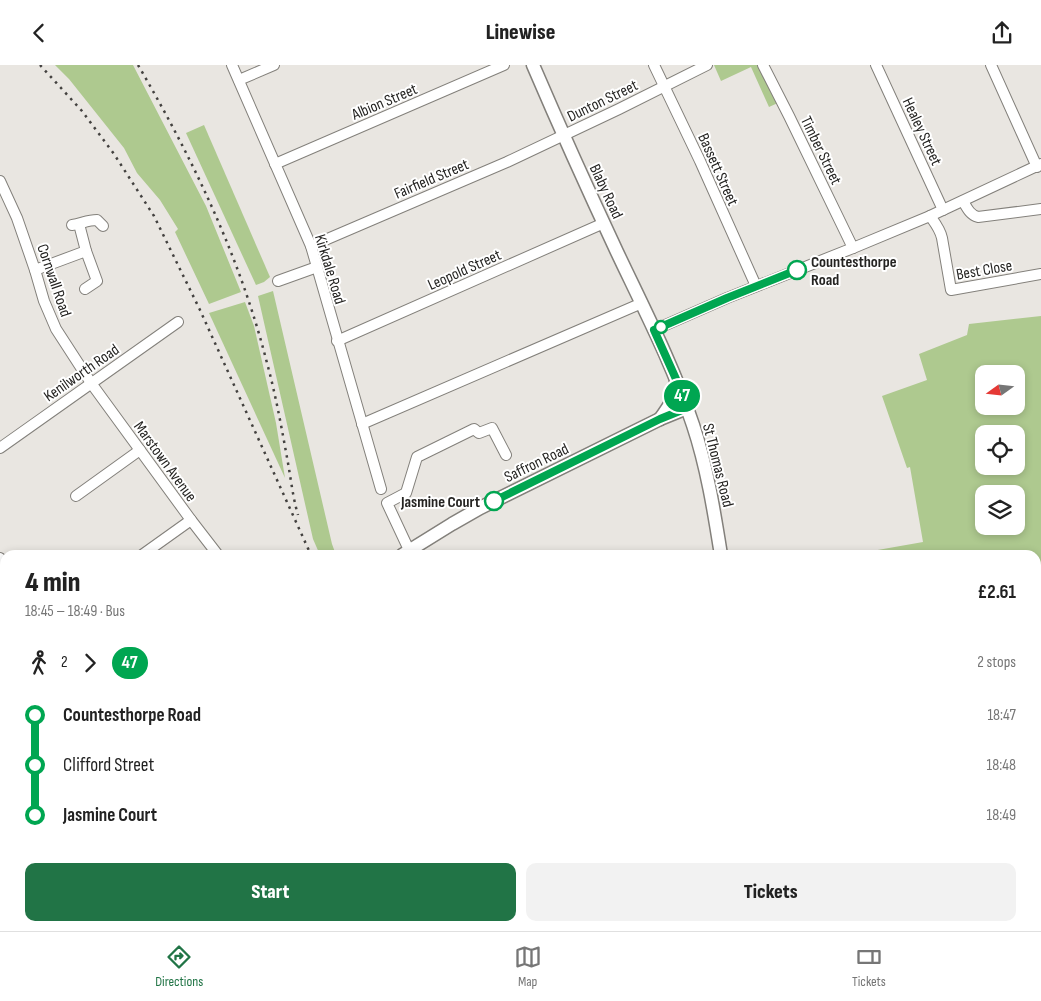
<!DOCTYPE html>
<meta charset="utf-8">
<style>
body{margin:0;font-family:"Sofia Sans Condensed",sans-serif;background:#f2f2f2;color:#222;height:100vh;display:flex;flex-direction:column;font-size:19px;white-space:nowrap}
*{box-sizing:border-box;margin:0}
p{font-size:16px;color:#767676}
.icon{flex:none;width:28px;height:28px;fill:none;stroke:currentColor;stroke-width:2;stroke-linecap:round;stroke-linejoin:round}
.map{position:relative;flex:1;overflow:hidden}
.panel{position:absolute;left:0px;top:485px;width:1041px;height:381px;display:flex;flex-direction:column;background:#fff;border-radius:15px 15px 0 0;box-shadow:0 2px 8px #0003}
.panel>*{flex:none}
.badge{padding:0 10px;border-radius:16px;font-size:18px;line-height:32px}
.needle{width:32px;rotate:255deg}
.buttons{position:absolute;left:975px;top:300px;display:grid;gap:10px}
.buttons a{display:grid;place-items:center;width:50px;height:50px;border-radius:10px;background:#fff;box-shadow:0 2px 8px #0003;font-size:25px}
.map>.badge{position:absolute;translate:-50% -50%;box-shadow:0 0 0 2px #fff}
.legs{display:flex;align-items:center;gap:8px;height:55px;padding:0 25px;font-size:16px}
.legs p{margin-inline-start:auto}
.headline{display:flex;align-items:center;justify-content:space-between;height:85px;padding:0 25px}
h1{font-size:28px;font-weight:800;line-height:38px}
.action{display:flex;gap:10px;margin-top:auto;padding:10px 25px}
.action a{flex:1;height:58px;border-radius:10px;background:#217446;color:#fff;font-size:20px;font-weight:800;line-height:58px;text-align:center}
.action a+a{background:#f2f2f2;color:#222}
ul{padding:0 25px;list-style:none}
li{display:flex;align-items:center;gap:18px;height:50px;font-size:19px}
li i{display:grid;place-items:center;width:8px;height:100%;margin:0 6px;background:currentColor}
li i::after{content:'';width:12px;height:12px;margin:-6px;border:4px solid;border-radius:50%;background:#fff}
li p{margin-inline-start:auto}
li:first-child i{background:linear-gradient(#0000 50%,currentColor 0)}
li:last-child i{background:linear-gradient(currentColor 50%,#0000 0)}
header{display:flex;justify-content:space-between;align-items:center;height:65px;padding:0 25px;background:#fff;font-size:22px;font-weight:800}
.menu{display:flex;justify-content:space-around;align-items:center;height:70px;border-top:1px solid #e0e0e0;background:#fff;font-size:14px;color:#767676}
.menu a{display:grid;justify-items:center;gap:2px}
.menu .current{color:#217446}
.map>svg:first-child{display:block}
.green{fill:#aec98f;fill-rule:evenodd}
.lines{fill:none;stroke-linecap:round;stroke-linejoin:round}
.minor-casing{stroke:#83807b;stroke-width:12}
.major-casing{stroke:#83807b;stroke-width:15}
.minor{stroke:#fff;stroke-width:10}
.major{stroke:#fff;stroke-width:12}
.rail{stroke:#43413f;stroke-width:2.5;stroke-dasharray:2.5 5;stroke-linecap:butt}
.line-1-casing{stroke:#fff;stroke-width:11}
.line-1{stroke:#00a651;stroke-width:8}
.stop-1-dot{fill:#fff;stroke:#00a651;stroke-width:2.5}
.labels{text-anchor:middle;stroke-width:4;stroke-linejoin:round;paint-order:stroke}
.street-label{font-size:16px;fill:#252422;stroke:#fff}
.stop-label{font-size:16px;font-weight:bold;fill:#252422;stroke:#fff;text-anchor:start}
</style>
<header><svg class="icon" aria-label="back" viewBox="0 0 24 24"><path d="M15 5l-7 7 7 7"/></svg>Linewise<svg class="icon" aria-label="share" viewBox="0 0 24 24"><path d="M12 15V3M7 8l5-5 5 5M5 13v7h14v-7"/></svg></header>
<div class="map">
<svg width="1041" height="866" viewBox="0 0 1041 866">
<rect width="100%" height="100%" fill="#e9e6e1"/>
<g class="green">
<polygon points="55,0 133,0 206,141 241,227 209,239 175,167 178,164 160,135 137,108 124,83 69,14"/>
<polygon points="714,0 763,0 780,37 769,42 751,2 721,16"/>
<polygon points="204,60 270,212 264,217 256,220 186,68"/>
<polygon points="273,226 332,479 336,490 320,490 313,474 258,231"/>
<polygon points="245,237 254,261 276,358 285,413 209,248"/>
<path d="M1041 251V609L1036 607V490H873L872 486 923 477 910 402 907 403 882 331 927 315 919 289 967 270 969 259ZM984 309H1016V341H984ZM984 369H1016V401H984ZM984 429H1016V461H984Z"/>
</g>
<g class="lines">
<defs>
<g id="minor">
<polyline points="232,0 311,181 381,424"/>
<polyline points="654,0 700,96 756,221"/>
<polyline points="763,0 789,51 853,183"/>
<polyline points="876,0 943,145"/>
<polyline points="991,0 1037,102"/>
<polyline points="239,15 274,0"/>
<polyline points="275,99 504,0"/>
<polyline points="0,116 17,153 35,205 44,236 56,264 91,318 191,455 218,490"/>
<path d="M963 136C967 143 970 150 978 152L1041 144"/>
<path d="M930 151C935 158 940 164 942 173L951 225 1041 209"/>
<path d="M72 160C81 159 87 155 97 155L103 161"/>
<polyline points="311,181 507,97 619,44 707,0"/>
<polyline points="35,205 86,186 79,159"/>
<polyline points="278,216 317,202"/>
<polyline points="85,224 97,216 86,186"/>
<polyline points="654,265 727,233 853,183 930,151 1041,99"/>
<polyline points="337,276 604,158"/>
<polyline points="362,359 642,238"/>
<polyline points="0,383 178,257"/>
<polyline points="76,431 140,385"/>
<polyline points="409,485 387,438 406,428 417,392 474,364 479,368 492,363 506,390"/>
<polyline points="142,490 191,455"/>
<polyline points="0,493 5,502"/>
<polyline points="0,592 5,588"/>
<polyline points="1036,643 1041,646"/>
<polyline points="185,861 187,866"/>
<polyline points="994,861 996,866"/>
<polyline points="590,866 608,861"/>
</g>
<g id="major">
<path d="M533 0C560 63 588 125 617 187 644 244 673 300 693 360 707 402 714 446 721 490"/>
<path d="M660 354C668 343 677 331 676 317"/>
<polyline points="402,490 452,459 480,443 660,354 687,343"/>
<polyline points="0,794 5,791"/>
<polyline points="777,861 778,866"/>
</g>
</defs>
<use href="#minor" class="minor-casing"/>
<use href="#major" class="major-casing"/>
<use href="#minor" class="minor"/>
<use href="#major" class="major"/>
<g class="rail">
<polyline points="40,0 82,46 114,89 154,151 200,245 311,490"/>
<path d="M138 0C193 94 240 192 267 298 276 331 282 365 288 398 291 415 293 433 298 450"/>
<polyline points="479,861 481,866"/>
</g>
</g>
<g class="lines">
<defs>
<polyline id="line-1" points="494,436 660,354 687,343 676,314 654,265 727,233 797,205"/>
</defs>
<use href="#line-1" class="line-1-casing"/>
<use href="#line-1" class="line-1"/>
</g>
<g class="stop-1-dot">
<circle cx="797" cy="205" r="9"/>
<circle cx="661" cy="262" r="6"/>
<circle cx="494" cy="436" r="9"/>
</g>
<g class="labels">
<g class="street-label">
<text transform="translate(602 35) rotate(-26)" y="6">Dunton Street</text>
<text transform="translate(384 36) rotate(-23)" y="6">Albion Street</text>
<text transform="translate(923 66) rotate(65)" y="6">Healey Street</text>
<text transform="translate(822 85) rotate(64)" y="6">Timber Street</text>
<text transform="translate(719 104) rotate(66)" y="6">Bassett Street</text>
<text transform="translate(431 113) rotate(-23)" y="6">Fairfield Street</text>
<text transform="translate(607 126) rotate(65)" y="6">Blaby Road</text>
<text transform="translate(331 204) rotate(73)" y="6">Kirkdale Road</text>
<text transform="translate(464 204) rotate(-24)" y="6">Leopold Street</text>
<text transform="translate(984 204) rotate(-10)" y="6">Best Close</text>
<text transform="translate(55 215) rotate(71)" y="6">Cornwall Road</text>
<text transform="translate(81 307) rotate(-35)" y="6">Kenilworth Road</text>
<text transform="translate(166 396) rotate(54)" y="6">Marstown Avenue</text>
<text transform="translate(536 397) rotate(-26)" y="6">Saffron Road</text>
<text transform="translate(719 400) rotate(76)" y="6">St Thomas Road</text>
</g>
<g class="stop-label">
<text x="811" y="202">Countesthorpe<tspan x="811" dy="18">Road</tspan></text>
<text x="480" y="442" text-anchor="end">Jasmine Court</text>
</g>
</g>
</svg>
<div class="buttons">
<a><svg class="needle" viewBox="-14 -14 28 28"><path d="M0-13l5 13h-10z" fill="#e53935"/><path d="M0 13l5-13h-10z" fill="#767676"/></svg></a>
<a><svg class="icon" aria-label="locate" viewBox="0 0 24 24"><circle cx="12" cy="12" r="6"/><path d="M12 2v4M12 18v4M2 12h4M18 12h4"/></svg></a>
<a><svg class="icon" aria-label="layers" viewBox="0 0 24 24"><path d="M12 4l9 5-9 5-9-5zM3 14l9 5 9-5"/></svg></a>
</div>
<b class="badge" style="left:682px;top:331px;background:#00a651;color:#fff">47</b>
<section class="panel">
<div class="headline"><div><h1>4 min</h1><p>18:45 – 18:49 · Bus</p></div><b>£2.61</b></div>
<div class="legs"><svg class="icon" aria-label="walk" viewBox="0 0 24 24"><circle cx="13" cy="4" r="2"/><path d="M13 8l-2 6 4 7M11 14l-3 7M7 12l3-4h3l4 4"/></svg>2<svg class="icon" aria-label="forward" viewBox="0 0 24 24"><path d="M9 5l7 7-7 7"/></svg><b class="badge" style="background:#00a651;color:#fff">47</b><p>2 stops</p></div>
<ul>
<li><i style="color:#00a651"></i><b>Countesthorpe Road</b><p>18:47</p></li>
<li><i style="color:#00a651"></i><span>Clifford Street</span><p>18:48</p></li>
<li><i style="color:#00a651"></i><b>Jasmine Court</b><p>18:49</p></li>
</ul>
<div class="action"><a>Start</a><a>Tickets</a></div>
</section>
</div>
<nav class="menu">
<a class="current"><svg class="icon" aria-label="directions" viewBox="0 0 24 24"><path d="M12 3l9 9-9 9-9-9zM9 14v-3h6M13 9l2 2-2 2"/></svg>Directions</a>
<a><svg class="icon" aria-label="map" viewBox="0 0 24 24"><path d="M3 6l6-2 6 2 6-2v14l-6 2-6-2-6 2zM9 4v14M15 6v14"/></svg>Map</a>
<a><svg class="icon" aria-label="tickets" viewBox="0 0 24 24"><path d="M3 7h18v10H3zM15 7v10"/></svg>Tickets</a>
</nav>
